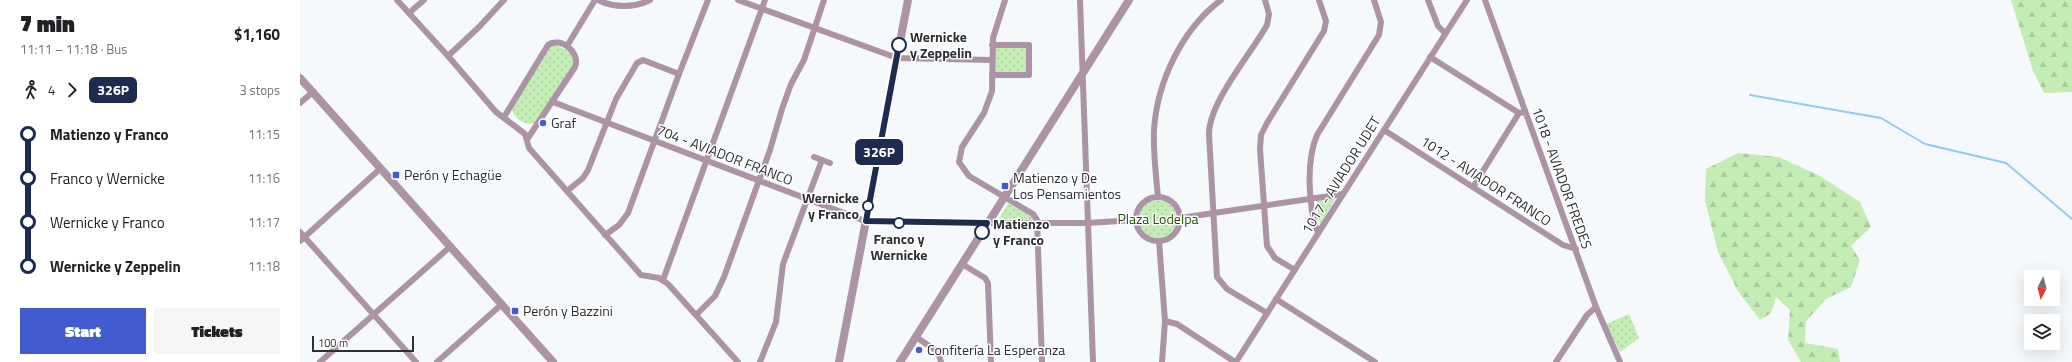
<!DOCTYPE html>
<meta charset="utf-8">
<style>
body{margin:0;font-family:"Titillium Web",sans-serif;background:#f6f6f6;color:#202124;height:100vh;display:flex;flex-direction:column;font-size:15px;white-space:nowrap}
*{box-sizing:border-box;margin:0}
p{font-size:13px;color:#757577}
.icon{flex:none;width:22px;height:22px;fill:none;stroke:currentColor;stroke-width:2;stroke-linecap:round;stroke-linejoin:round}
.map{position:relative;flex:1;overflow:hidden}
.sheet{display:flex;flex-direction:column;background:#fff;width:300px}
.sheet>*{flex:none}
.badge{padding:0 8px;border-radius:6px;font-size:14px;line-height:26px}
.needle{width:26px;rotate:186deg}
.fabs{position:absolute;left:1724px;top:270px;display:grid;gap:8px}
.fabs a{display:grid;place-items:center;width:36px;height:36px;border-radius:0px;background:#fff;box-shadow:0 4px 16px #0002;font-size:20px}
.scale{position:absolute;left:12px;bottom:10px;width:102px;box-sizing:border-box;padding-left:4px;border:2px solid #2e2f31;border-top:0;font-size:11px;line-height:14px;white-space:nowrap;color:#2e2f31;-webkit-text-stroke:3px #fff;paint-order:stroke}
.map>.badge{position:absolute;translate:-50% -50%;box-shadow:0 0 0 2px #fff}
.legs{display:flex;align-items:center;gap:6px;height:44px;padding:0 20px;font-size:13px}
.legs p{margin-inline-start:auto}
.head{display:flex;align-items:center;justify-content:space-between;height:68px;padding:0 20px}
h1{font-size:22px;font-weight:800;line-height:30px}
.button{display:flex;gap:8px;margin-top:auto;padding:8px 20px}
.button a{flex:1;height:46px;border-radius:0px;background:#425bce;color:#fff;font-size:16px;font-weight:800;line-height:46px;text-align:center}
.button a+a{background:#f6f6f6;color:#202124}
ul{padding:0 20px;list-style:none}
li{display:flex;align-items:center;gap:14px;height:44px;font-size:15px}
li i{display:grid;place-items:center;width:6px;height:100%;margin:0 5px;background:currentColor}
li i::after{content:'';width:10px;height:10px;margin:-5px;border:3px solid;border-radius:50%;background:#fff}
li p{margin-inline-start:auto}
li:first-child i{background:linear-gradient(#0000 50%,currentColor 0)}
li:last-child i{background:linear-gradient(currentColor 50%,#0000 0)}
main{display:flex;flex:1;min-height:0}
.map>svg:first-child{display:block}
.forest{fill:url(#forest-firs)}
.park{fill:url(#park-dots)}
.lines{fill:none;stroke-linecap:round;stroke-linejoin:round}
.stream{stroke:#92c8f8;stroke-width:2}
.minor{stroke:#ad93a6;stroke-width:6}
.tertiary{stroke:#ad93a6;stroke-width:8}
.line-1-casing{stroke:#fff;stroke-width:9}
.line-1{stroke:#1d2b4f;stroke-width:6}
.stop-1-dot{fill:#fff;stroke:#1d2b4f;stroke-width:2}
.poi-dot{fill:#425bce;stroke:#fff;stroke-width:1.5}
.labels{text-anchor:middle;stroke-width:3;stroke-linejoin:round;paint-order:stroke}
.stop-label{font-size:14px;font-weight:bold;fill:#2e2f31;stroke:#fff;text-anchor:start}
.poi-label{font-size:14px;fill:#2e2f31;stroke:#fff;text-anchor:start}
.street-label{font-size:14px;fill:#2e2f31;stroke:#fff}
.park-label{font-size:14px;fill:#215301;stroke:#fff}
</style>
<main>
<section class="sheet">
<div class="head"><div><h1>7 min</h1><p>11:11 – 11:18 · Bus</p></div><b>$1,160</b></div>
<div class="legs"><svg class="icon" aria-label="walk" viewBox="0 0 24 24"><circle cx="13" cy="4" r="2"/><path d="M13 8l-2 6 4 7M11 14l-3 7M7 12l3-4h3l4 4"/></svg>4<svg class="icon" aria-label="forward" viewBox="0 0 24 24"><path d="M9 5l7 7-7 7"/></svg><b class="badge" style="background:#1d2b4f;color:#fff">326P</b><p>3 stops</p></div>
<ul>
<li><i style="color:#1d2b4f"></i><b>Matienzo y Franco</b><p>11:15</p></li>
<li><i style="color:#1d2b4f"></i><span>Franco y Wernicke</span><p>11:16</p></li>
<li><i style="color:#1d2b4f"></i><span>Wernicke y Franco</span><p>11:17</p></li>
<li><i style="color:#1d2b4f"></i><b>Wernicke y Zeppelin</b><p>11:18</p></li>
</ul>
<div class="button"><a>Start</a><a>Tickets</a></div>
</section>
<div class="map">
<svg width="1772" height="362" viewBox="0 0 1772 362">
<defs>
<pattern id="forest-firs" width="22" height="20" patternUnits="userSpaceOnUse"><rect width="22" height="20" fill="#c4edb5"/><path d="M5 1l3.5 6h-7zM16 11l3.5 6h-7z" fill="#a9cc9c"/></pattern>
<pattern id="park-dots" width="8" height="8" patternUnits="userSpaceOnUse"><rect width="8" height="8" fill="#c4edb5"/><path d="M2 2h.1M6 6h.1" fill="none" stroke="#a9cc9c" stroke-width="1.8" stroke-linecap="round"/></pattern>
</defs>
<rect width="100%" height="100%" fill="#f6f9fc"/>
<g class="forest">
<polygon points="1711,0 1772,0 1772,92 1744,93 1733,71"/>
<polygon points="1438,153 1479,157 1520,176 1560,202 1571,227 1551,246 1560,260 1551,287 1526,299 1506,321 1505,343 1538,349 1540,362 1501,362 1488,340 1490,310 1476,297 1471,313 1460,320 1438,291 1418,252 1405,201 1406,169"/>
</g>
<g class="park">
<path d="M256 45 271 52 275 63 236 123C226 126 212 119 212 107L250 46Z"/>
<rect x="692" y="45" width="37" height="30"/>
<polygon points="1036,197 1020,226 1017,200"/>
<circle cx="858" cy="219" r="19"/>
<polygon points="708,203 731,216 733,220 699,219"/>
<polygon points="1329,314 1339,338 1320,352 1306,324"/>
</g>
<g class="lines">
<polyline class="stream" points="1450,95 1581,118 1625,144 1706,163 1772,219"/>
<g class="minor">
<polyline points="97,0 148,56 196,112 225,134 229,148 341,275 359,278 368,284 438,362"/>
<path d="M298 0C314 8 334 8 350 0"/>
<polyline points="438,0 597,58 692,60"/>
<polyline points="705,0 693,38 692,91 684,113 662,147 659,162 669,176 733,214 737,220 742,362"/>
<polyline points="780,0 793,362"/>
<path d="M965 0 969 14 967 25C951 54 909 102 909 134L917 277 927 289 967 313"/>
<polyline points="1128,0 1138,26 1145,33"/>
<polyline points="1185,0 1296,307 1320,362"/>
<polyline points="109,13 124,0"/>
<polyline points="267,46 295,0"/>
<polyline points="148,56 179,27 204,0"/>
<polyline points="1130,57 1219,113 1225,112"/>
<polyline points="692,75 729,75 729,45 692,45"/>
<polyline points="253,102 565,221 599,223 787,223 836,220"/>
<polyline points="0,103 13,92"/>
<path d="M204 117 248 45C260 36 281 52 275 67L228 138"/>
<polyline points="1084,130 1263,245 1276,249"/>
<polyline points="514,157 530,163"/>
<polyline points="1173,187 1219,113"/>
<polyline points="267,191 283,178 288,170 316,99 337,63 343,60 379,74"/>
<path d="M858 197C856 175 853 152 854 130 857 82 882 29 921 0"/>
<circle cx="858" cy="219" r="22"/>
<polyline points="880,218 1043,194"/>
<polyline points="0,232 116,362"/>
<path d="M1018 233C1008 208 1006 160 1017 135L1079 35 1081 22 1074 0"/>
<polyline points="305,235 319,225 328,213 379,74 408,0"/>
<polyline points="0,241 81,168"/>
<polyline points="859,241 865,321 862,362"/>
<polyline points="662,264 685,278 688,283 691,362"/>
<polyline points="995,270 975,258 967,246 960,149 961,135 967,123 1024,31 1026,21 1019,0"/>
<polyline points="363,280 465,0"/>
<polyline points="976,299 1075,362"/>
<polyline points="396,315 415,296 424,277 470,150 482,109 491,84 504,60 524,0"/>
<polyline points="865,321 877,324 935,362"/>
<polyline points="616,337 638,352 641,362"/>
<polyline points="20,362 151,246"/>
<polyline points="137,362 202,304"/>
<polyline points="460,362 476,322 483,264 522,160"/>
<polyline points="936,362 1167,0"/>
<polyline points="1256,362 1287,315 1296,307"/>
</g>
<g class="tertiary">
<polyline points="0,78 253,362"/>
<polyline points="539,362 608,0"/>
<polyline points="600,362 829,0"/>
</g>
</g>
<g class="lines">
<defs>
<polyline id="line-1" points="599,45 566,221 687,223 682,232"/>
</defs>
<use href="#line-1" class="line-1-casing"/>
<use href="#line-1" class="line-1"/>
</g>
<g class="stop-1-dot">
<circle cx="599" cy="45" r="7"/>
<circle cx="568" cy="206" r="5"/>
<circle cx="599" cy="223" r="5"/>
<circle cx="682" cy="232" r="7"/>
</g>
<g class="poi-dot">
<circle cx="243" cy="123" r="4"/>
<rect x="92" y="171" width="8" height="8" rx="2"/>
<rect x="701" y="182" width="8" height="8" rx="2"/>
<rect x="211" y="307" width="8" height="8" rx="2"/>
<circle cx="619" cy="350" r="4"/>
</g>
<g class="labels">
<g class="stop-label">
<text x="610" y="42">Wernicke<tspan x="610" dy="16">y Zeppelin</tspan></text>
<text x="559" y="203" text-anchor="end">Wernicke<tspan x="559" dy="16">y Franco</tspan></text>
<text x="693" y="229">Matienzo<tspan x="693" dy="16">y Franco</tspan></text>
<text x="599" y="244" text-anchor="middle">Franco y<tspan x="599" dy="16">Wernicke</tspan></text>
</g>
<g class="poi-label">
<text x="251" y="128">Graf</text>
<text x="104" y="180">Perón y Echagüe</text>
<text x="713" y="183">Matienzo y De<tspan x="713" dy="16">Los Pensamientos</tspan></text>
<text x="223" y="316">Perón y Bazzini</text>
<text x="627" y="355">Confitería La Esperanza</text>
</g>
<g class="street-label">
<text transform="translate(425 155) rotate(21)" y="5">704 - AVIADOR FRANCO</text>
<text transform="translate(1041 175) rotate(-58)" y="5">1017 - AVIADOR UDET</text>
<text transform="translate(1262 178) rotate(70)" y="5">1018 - AVIADOR FREDES</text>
<text transform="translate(1186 181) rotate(33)" y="5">1012 - AVIADOR FRANCO</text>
</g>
<g class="park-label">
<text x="858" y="224">Plaza Lodelpa</text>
</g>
</g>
</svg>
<div class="fabs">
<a><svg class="needle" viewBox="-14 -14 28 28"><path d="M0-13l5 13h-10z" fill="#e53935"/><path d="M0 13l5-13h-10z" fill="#757577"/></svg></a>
<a><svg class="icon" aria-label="layers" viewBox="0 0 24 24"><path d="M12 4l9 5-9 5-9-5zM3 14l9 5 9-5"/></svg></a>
</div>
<div class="scale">100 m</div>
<b class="badge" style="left:579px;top:152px;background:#1d2b4f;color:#fff">326P</b>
</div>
</main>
